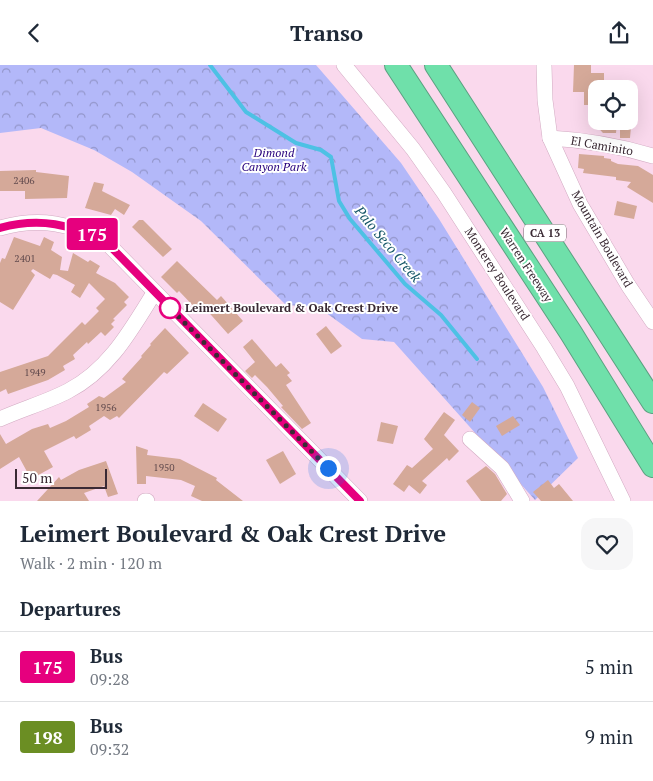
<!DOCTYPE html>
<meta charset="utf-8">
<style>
body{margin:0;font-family:"PT Serif",serif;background:#f6f6f7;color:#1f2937;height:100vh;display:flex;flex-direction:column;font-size:19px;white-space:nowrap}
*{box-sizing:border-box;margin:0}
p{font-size:16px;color:#747a83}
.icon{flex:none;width:28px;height:28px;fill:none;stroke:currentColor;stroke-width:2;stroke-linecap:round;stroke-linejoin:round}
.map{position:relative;height:436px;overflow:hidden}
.details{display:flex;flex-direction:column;background:#fff;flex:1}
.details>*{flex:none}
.badge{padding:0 10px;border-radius:4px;font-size:18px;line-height:32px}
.fabs{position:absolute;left:588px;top:15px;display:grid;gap:10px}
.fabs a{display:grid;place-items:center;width:50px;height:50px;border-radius:10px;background:#fff;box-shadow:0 5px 20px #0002;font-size:25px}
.scale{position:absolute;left:15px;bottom:12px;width:92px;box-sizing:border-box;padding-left:5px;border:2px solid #3a2a34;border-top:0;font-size:14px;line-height:18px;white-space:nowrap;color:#3a2a34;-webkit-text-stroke:4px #fff;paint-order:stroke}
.you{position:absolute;width:25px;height:25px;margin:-12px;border:4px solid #fff;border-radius:50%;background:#1a73e8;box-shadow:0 0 0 8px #1a73e833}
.map>.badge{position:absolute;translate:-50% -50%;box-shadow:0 0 0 2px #fff}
h2{padding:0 20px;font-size:19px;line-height:45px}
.round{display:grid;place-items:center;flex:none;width:52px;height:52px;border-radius:15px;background:#f6f6f7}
.headline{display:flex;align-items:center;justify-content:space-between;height:85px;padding:0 20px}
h1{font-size:24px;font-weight:700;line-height:38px}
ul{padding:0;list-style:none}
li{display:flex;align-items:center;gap:15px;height:70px;padding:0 20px;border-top:1px solid #e0e1e3}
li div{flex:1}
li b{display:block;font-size:19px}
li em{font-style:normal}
li .badge{min-width:55px;font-weight:700;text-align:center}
header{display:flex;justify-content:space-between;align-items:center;height:65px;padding:0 20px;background:#fff;font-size:22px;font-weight:700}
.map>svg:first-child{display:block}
.park{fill:url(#park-crowns)}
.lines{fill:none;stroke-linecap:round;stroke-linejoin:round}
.stream{stroke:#4dc1e4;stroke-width:4}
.building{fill:#d5a999}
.minor-casing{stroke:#d2aac2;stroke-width:16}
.highway-casing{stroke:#5ca081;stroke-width:24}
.minor{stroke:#fff;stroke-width:15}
.highway{stroke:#6fe0aa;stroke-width:22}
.line-casing{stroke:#fff;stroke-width:11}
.line{stroke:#e6007e;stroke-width:8}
.walk{stroke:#3a2a34;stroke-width:5;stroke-dasharray:0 9}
.stop-dot{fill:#fff;stroke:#e6007e;stroke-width:2.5}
.labels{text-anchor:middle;stroke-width:4;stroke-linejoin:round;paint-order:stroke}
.number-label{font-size:10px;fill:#614a4d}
.shield{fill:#fff;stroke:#756a71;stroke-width:1}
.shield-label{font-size:11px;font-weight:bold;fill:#3a2a34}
.street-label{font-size:12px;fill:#3a2a34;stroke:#fff}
.park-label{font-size:12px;font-style:italic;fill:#27017c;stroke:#fff}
.stop-label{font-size:12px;font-weight:bold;fill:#3a2a34;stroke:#fff;text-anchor:start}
.water-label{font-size:14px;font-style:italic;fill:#155668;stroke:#fff}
</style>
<header><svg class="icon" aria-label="back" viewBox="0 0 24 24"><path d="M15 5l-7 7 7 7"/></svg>Transo<svg class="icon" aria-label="share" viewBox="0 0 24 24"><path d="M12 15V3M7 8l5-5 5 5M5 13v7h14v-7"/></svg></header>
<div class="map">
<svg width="653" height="436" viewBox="0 0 653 436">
<defs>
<pattern id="park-crowns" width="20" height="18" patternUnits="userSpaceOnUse" patternTransform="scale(1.25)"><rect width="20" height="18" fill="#b3b8f9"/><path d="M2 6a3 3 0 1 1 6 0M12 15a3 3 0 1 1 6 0" fill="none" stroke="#9396ca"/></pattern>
</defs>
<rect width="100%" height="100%" fill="#fad9ed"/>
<polygon class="park" points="0,0 316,0 401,98 439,154 543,322 578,393 535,435 394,277 362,274 318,242 286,240 201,156 132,107 94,85 41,63 0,68"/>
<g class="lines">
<polyline class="stream" points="210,0 246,47 296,78 321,85 331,92 339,136 350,154 405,219 441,250 477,294"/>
</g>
<g class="building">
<polygon points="574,0 591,0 591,8 604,8 604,24 596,24 596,40 584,40 584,27 573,27"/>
<polygon points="592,56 617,56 616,68 603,68"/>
<polygon points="620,61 631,62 630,73 620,73"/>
<polygon points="579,89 604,91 604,93 611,94 611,96 618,99 638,101 653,110 653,138 627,122 631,117 616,115 616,112 583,108 584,104 578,103"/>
<polygon points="36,105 36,107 69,111 67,133 25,134 25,126 0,126 0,106"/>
<polygon points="94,117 104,119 102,126 130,140 124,150 115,144 111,150 85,143"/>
<polygon points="617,136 637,141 634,154 614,150"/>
<polygon points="139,155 143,155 172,184 163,192 132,162"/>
<polygon points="14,172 40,181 44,172 54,177 51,185 62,192 60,205 68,206 73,188 88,197 90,195 100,201 96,208 115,218 129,232 124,237 127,240 113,254 115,255 111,259 114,262 105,271 101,267 88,279 87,277 73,290 75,294 63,301 65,305 48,315 8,329 6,324 0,327 0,307 48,291 82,257 85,260 99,246 96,243 105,234 89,218 80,233 71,227 75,220 57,210 53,209 50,214 33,204 31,206 35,210 13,245 0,237 0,198 2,193 5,194"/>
<polygon points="177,196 217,235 221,231 243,256 228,269 204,242 199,247 179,226 177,228 161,212"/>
<polygon points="326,261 342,281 331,289 316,269"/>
<polygon points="165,263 189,288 167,309 164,307 119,353 117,351 110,355 104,351 89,361 91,365 76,374 74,371 44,386 53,402 31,414 19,392 0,404 0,369 6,379 32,364 48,359 50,363 66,356 89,342 87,339 99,331 104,333 126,317 122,314 142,292 141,291 151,280 150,279"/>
<polygon points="252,274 276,302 281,298 290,308 287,310 292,316 286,320 311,358 302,364 281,342 283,341 267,322 255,310 252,313 245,306 255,297 243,282"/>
<polygon points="472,337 480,343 470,357 462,350"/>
<polygon points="203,338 227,354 218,367 194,351"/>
<polygon points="444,347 455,355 444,370 459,386 449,396 447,393 422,416 427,420 420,429 409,420 404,427 393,419 407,400 412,403 433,384 424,374"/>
<polygon points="513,351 520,360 502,371 496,361"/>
<polygon points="381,357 398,361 393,379 377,376"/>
<polygon points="136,381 148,385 147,390 180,394 217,413 216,415 243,436 202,436 191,431 195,421 181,415 146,411 146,419 137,419"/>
<polygon points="283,386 296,409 280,419 266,395"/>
<polygon points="106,396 118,429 108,432 104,421 84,428 89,436 37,436 59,412 61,415 79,405"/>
<polygon points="486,401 495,409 507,429 501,436 481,436 466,416"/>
<polygon points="548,415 554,423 559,419 573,436 541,436 533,427"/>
</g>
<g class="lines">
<defs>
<g id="minor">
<polyline points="344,0 413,84 444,128 544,283 567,321 623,436"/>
<polyline points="544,0 545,35 550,73 580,139 628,220 653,257"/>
<path d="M550 73C586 75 619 81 653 91"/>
<path d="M0 163C39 152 72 158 107 178L360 436"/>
<path d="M0 354C22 344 47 337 68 326 109 305 131 265 154 228"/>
<polyline points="470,374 502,403 522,436"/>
<polyline points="145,436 147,436"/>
</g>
<g id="highway">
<polyline points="396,0 571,268 653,401"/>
<polyline points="436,0 653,337"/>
</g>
</defs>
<use href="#minor" class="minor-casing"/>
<use href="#highway" class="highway-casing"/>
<use href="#minor" class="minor"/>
<use href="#highway" class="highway"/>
</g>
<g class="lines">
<defs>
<path id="line" d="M0 163C39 152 72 159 107 178L360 436"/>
</defs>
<use href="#line" class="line-casing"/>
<use href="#line" class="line"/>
<polyline class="walk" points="170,243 168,241 328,403"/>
</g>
<circle class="stop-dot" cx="170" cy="243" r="10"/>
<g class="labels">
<g class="number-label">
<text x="24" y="119">2406</text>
<text x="25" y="197">2401</text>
<text x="35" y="311">1949</text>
<text x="106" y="346">1956</text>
<text x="164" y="406">1950</text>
</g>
<rect class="shield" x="524" y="159.5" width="42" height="17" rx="4"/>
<g class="shield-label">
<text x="545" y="172">CA 13</text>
</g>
<g class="street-label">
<text transform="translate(602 81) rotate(10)" y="4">El Caminito</text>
<text transform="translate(602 174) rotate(60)" y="4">Mountain Boulevard</text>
<text transform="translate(526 200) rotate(57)" y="4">Warren Freeway</text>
<text transform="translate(497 209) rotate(57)" y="4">Monterey Boulevard</text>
</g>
<g class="park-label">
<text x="274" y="92">Dimond<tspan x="274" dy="14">Canyon Park</tspan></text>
</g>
<g class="stop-label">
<text x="185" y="247">Leimert Boulevard &amp; Oak Crest Drive</text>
</g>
<g class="water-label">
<text transform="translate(388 179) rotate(50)" y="5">Palo Seco Creek</text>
</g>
</g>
</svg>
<div class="fabs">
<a><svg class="icon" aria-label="locate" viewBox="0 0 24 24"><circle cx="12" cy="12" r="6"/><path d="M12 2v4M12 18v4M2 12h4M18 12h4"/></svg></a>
</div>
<div class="scale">50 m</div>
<div class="you" style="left:328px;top:403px"></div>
<b class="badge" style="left:92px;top:169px;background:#e6007e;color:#fff">175</b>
</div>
<section class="details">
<div class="headline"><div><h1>Leimert Boulevard &amp; Oak Crest Drive</h1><p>Walk · 2 min · 120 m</p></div><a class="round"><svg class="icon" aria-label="heart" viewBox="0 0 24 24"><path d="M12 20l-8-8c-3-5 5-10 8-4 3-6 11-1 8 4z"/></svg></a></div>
<h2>Departures</h2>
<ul>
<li><span class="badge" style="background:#e6007e;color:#fff">175</span><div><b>Bus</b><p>09:28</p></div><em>5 min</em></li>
<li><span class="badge" style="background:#6b8e23;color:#fff">198</span><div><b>Bus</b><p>09:32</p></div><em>9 min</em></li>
</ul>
</section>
